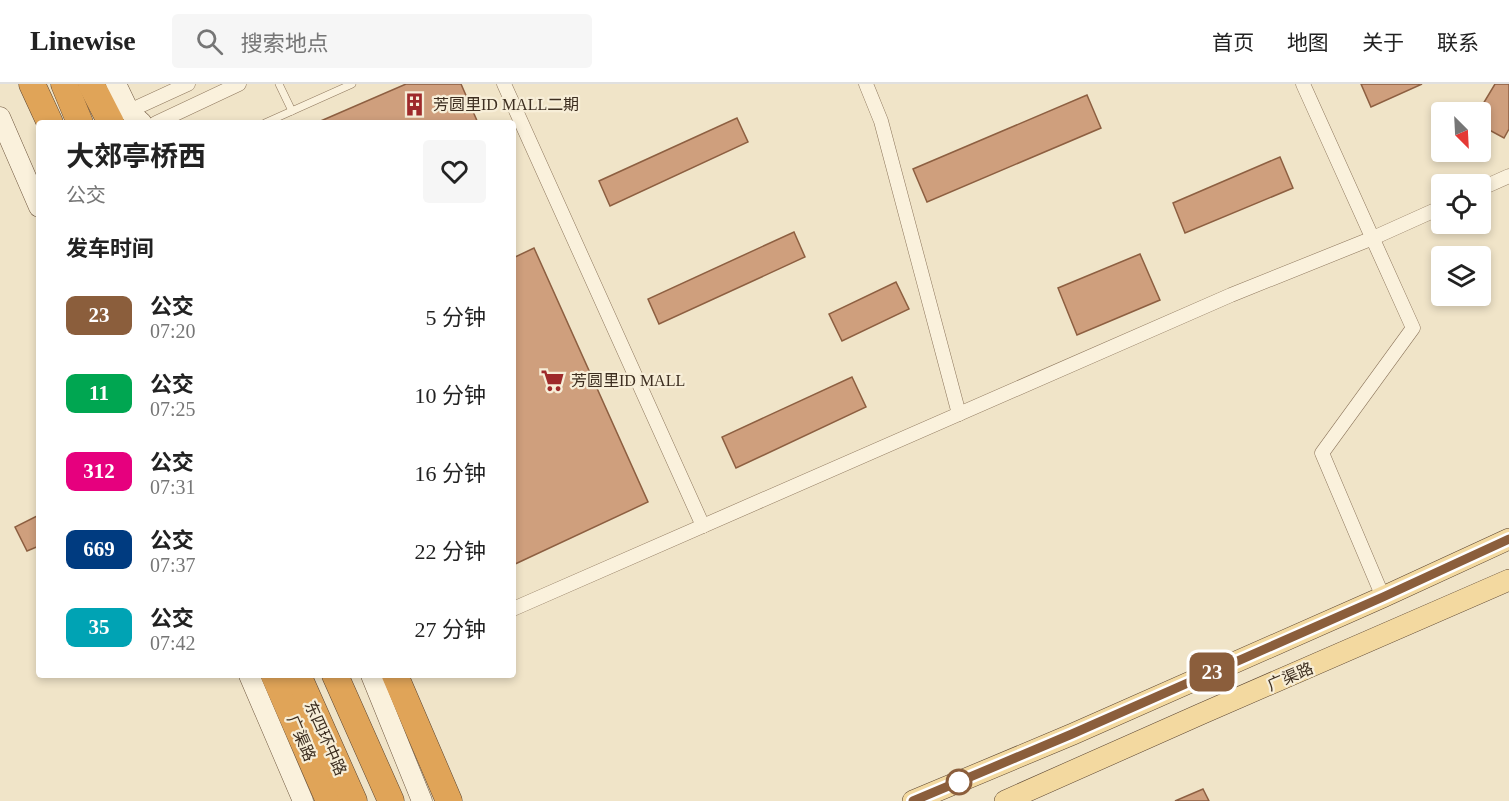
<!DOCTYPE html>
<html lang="zh">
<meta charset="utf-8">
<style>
body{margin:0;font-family:"Times New Roman","Noto Sans SC",serif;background:#f6f6f6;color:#222;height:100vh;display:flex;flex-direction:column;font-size:22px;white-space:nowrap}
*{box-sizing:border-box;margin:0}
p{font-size:20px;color:#767676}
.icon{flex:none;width:33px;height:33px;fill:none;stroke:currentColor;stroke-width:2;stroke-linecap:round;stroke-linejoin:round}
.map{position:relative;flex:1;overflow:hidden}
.panel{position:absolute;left:36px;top:36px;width:480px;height:558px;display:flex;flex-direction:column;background:#fff;border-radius:6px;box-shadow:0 3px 9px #0003}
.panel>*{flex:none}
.badge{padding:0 12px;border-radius:9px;font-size:21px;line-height:39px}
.needle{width:39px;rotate:156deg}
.controls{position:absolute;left:1431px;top:18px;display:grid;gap:12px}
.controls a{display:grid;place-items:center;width:60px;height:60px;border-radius:6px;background:#fff;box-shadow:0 3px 9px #0003;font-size:30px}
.map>.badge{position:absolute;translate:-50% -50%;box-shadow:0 0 0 3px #fff}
h2{padding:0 30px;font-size:22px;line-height:54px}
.round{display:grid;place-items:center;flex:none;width:63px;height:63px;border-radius:6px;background:#f6f6f6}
.summary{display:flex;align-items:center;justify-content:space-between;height:102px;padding:0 30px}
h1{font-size:28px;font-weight:700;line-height:45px}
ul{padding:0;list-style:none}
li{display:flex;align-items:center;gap:18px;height:78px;padding:0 30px}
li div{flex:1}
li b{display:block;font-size:22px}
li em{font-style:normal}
li .badge{min-width:66px;font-weight:700;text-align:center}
header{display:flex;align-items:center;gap:36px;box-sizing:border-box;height:84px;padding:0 30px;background:#fff;border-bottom:2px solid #e0e0e0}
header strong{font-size:28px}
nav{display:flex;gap:33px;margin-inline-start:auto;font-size:21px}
.search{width:420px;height:54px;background:#f6f6f6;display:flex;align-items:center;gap:15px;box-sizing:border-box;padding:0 21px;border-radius:6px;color:#767676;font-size:22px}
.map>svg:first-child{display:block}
.building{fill:#cf9f7d;stroke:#8d5f41;stroke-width:1.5}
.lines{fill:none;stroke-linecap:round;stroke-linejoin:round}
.lane-casing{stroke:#8d765c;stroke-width:8}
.street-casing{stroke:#8d765c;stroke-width:15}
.secondary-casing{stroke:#6f573f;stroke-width:21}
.primary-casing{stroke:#5b4430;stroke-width:22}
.highway-casing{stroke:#5b4430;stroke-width:27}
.lane{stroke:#faf1dc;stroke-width:7}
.street{stroke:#faf1dc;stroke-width:14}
.secondary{stroke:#faf1dc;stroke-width:20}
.primary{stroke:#f3d9a0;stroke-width:21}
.highway{stroke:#e0a458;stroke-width:26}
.line-casing{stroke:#fff;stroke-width:14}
.line{stroke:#8b5e3c;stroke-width:9}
.stop-dot{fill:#fff;stroke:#8b5e3c;stroke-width:3}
.labels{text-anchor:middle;stroke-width:4.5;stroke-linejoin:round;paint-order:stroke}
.poi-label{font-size:16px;fill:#3d2e20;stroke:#f7eed8;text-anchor:start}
.street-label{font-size:16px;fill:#3d2e20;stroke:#f7eed8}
</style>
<header>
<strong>Linewise</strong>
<div class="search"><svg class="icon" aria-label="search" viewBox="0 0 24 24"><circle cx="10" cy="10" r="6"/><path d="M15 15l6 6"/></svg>搜索地点</div>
<nav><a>首页</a><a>地图</a><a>关于</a><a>联系</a></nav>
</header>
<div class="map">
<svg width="1509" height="717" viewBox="0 0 1509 717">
<rect width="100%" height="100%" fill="#f0e4c8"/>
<g class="building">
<polygon points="406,0 461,0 478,39 316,39"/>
<polygon points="1361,0 1422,0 1371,23"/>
<polygon points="1495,0 1509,0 1509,45 1504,54 1480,41 1480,25"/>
<polygon points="1087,11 1101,44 927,118 913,85"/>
<polygon points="737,34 748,58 610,122 599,97"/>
<polygon points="1280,73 1293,104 1185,149 1173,119"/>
<polygon points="794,148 805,173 659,240 648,215"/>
<polygon points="534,164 648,418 513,481 513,174"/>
<polygon points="1140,170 1160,216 1077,251 1058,204"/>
<polygon points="896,198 909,225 842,257 829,230"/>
<polygon points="852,293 866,323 736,384 722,353"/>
<polygon points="39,431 39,462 27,467 15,443"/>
<polygon points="1203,705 1209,717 1175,717"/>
</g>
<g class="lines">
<defs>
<g id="lane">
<polyline points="279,0 292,27"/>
<polyline points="265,39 352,0"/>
</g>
<g id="street">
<polyline points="504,0 703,442"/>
<polyline points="866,0 881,37 959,330"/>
<polyline points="1303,0 1413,244 1322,369 1383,513"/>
<polyline points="129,27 188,0"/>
<polyline points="156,39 239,0"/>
<polyline points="1480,105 1509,92"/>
<polyline points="513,525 1231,211 1373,154 1442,123"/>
</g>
<g id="secondary">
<polyline points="116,0 129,27 142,39"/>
<polyline points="0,33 39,123"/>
<polyline points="249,591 303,717"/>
<polyline points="371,591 422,717"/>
</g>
<g id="primary">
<polyline points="913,717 1073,650 1383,513 1509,455"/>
<polyline points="1005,717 1201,630 1509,496"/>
</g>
<g id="highway">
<polyline points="32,0 50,39"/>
<polyline points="64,0 80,39"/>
<polyline points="91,0 111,39"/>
<polyline points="274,591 329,717"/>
<polyline points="298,591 354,717"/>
<polyline points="335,591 391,717"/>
<polyline points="395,591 449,717"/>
</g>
</defs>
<use href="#lane" class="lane-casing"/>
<use href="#street" class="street-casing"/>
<use href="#secondary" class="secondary-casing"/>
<use href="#primary" class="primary-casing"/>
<use href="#highway" class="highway-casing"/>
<use href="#lane" class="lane"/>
<use href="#street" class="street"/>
<use href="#secondary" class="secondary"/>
<use href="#primary" class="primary"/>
<use href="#highway" class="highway"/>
</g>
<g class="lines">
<defs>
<polyline id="line" points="913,717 1072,650 1383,513 1509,455"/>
</defs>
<use href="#line" class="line-casing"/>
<use href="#line" class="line"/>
</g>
<defs>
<symbol id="building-bare" viewBox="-9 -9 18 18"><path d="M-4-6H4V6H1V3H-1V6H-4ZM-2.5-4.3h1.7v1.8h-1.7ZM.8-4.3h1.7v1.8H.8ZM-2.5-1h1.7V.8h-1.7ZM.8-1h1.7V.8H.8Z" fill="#9e2a2b" stroke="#f7eed8" stroke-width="2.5" paint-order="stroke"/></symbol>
<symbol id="supermarket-bare" viewBox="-9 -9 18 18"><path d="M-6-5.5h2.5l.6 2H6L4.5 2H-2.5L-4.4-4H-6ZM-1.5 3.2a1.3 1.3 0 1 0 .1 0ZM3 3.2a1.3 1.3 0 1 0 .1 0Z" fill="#9e2a2b" stroke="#f7eed8" stroke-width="2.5" paint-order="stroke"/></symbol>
</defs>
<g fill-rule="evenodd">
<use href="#building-bare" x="398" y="4" width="33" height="33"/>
<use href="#supermarket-bare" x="536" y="280" width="33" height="33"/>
</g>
<circle class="stop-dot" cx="959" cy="698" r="12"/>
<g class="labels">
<g class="poi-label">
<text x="433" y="26">芳圆里ID MALL二期</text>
<text x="571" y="302">芳圆里ID MALL</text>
</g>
<g class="street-label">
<text transform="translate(1290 592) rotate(-23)" y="6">广渠路</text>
<text transform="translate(302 654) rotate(67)" y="6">广渠路</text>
<text transform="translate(326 654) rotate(66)" y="6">东四环中路</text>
</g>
</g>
</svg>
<div class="controls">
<a><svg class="needle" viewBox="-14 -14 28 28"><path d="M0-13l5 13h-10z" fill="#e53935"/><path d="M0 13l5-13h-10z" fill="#767676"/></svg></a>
<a><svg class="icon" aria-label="locate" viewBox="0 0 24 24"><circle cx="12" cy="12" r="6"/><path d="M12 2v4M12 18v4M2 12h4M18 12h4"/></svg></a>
<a><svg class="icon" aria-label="layers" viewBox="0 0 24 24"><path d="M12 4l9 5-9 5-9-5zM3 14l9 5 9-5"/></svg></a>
</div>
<b class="badge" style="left:1212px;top:588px;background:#8b5e3c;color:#fff">23</b>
<section class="panel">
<div class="summary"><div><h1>大郊亭桥西</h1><p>公交</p></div><a class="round"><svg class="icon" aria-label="heart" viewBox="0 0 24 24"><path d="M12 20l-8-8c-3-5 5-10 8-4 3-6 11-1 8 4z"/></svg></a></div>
<h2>发车时间</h2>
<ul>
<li><span class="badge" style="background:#8b5e3c;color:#fff">23</span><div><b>公交</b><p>07:20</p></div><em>5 分钟</em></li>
<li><span class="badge" style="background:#00a651;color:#fff">11</span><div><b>公交</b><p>07:25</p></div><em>10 分钟</em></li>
<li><span class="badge" style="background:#e6007e;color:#fff">312</span><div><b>公交</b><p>07:31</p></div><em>16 分钟</em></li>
<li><span class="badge" style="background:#003b80;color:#fff">669</span><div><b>公交</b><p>07:37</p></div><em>22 分钟</em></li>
<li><span class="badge" style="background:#00a3b4;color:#fff">35</span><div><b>公交</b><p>07:42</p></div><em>27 分钟</em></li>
</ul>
</section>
</div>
